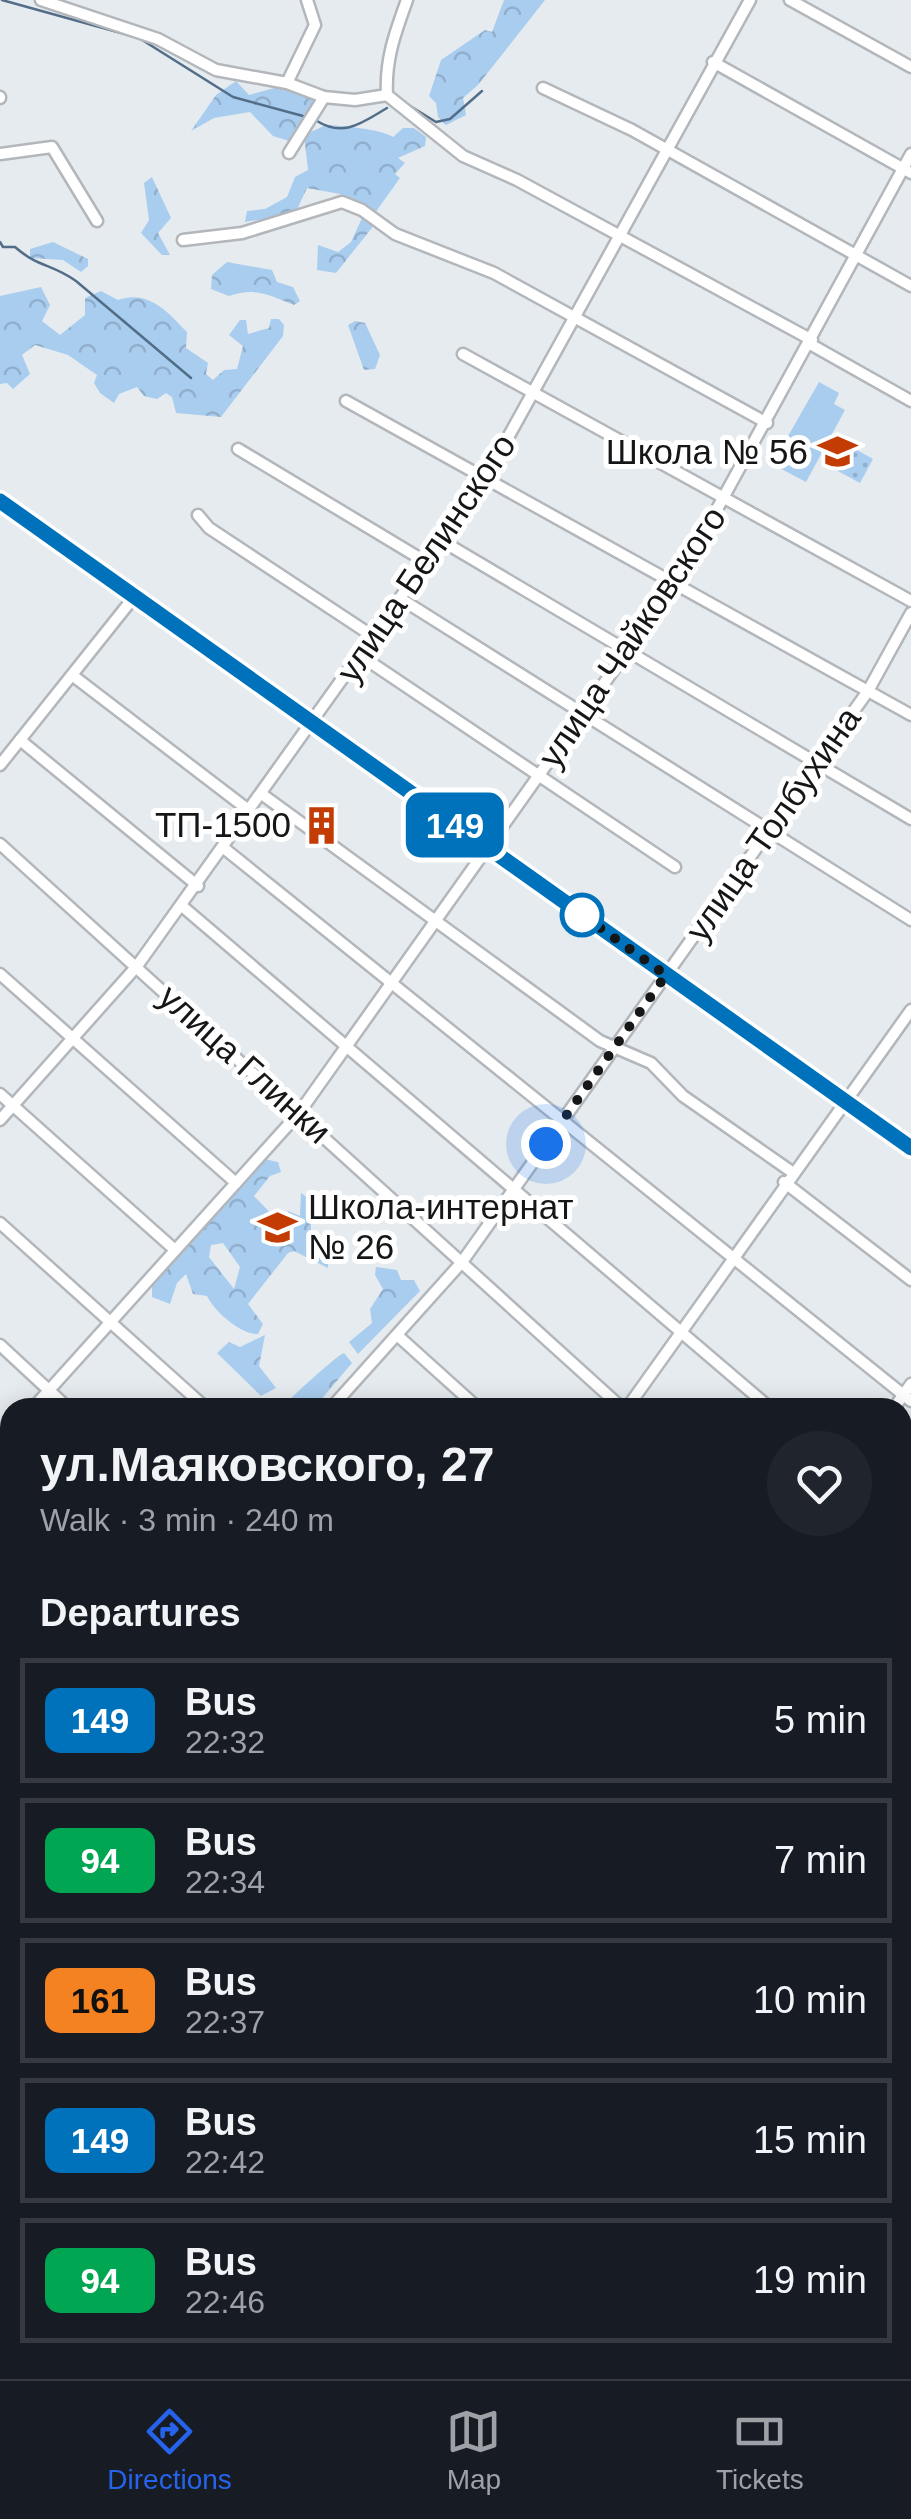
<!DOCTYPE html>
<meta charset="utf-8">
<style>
body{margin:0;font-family:Helvetica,sans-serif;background:#20242c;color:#f1f3f6;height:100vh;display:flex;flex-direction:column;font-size:38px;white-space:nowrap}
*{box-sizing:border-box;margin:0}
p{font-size:32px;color:#9ea1a6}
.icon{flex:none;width:55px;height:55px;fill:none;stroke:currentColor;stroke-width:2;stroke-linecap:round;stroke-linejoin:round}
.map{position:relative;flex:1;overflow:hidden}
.sheet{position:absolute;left:0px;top:1398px;width:912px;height:982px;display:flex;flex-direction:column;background:#171b24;border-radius:30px 30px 0 0;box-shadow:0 5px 25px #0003}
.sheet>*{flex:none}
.badge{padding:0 20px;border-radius:15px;font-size:35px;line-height:65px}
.you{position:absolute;width:50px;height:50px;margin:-25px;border:8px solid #fff;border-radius:50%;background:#1a73e8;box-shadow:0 0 0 15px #1a73e833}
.map>.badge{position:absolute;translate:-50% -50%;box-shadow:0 0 0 5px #fff}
h2{padding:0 40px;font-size:38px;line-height:90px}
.round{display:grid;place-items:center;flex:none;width:105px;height:105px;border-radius:52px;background:#20242c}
.overview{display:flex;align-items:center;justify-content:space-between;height:170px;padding:0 40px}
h1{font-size:48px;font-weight:800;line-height:75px}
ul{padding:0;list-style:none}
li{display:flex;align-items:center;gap:30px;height:125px;margin:0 20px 15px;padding:0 20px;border:5px solid #363941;border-radius:0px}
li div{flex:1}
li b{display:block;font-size:38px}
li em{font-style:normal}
li .badge{min-width:110px;font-weight:700;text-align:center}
.tab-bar{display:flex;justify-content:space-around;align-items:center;height:140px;border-top:2px solid #363941;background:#171b24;font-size:28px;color:#9ea1a6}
.tab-bar a{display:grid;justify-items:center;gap:5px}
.tab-bar .on{color:#2563eb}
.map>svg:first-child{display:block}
.grass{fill:url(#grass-dots)}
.forest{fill:url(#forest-crowns);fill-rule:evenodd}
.garden{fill:#a9cdef}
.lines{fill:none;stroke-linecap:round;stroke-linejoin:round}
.stream{stroke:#526d87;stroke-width:2.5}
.minor-casing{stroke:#b3b7bb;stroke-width:15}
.major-casing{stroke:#b3b7bb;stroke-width:18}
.minor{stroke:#fff;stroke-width:10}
.major{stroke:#fff;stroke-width:12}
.tram{stroke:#343638;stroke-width:2.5}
.line-casing{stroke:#fff;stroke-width:22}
.line{stroke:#0072bc;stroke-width:15}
.walk{stroke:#151618;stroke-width:10;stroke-dasharray:0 18}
.stop-dot{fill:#fff;stroke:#0072bc;stroke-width:5}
.labels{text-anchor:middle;stroke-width:10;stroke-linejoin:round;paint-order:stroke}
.poi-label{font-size:35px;fill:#151618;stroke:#fff;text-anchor:end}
.street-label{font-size:35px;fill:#151618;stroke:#fff}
</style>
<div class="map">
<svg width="911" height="2379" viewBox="0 0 911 2379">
<defs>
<pattern id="grass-dots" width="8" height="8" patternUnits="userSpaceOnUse" patternTransform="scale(2.5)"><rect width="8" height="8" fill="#a9cdef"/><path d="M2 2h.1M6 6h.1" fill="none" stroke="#91afcc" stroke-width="1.8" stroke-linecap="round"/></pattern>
<pattern id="forest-crowns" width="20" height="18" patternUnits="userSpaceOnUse" patternTransform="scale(2.5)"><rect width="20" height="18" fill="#a9cdef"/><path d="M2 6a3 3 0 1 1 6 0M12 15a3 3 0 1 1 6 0" fill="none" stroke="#91afcc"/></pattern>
</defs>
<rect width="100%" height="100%" fill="#e6ebef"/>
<polygon class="grass" points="850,446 873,459 860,483 836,470"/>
<g class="forest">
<polygon points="504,0 545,0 478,85 463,98 466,115 446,125 438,117 436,103 429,96 441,60 485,30 492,32"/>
<polygon points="236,81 249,95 278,87 308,91 314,104 289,141 273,136 250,112 214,118 191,131 216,95"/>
<path d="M326 125C343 126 381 129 393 137L403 128H414L426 137 425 146 398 158 405 163 395 174 400 178 375 213 340 194 307 188 295 214C276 221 263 218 245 222L247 211 265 209 287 197 295 177 308 170 304 135Z"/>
<polygon points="152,177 171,218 158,233 170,255 162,255 141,233 149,220 144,183"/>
<polygon points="362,218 375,224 336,273 317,270 318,245 338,252 351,242"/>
<polygon points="53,242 88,259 88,266 81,272 63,260 30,258 30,249"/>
<path d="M227 262 272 270 277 282 293 287 300 301 294 305C269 295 255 287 229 296L211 289 212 275Z"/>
<path d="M41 287 50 305 42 321 60 335 85 315V298L101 291 118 300C148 289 168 312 187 332L186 348 208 363 206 374 213 380 224 370 237 369 243 346 229 335 240 320H246L248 334 269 328 271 319H279L284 325 283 336 221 417 176 413 172 397 166 393 157 399 144 396 137 387 119 394 114 403 100 393 94 383 97 375 68 355 35 345 22 355 30 374 13 389 7 383 0 384V296Z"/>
<polygon points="355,321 365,323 380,355 375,369 364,370 348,325"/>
<path d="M264 1159 278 1162 281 1172 270 1176 254 1196 285 1228 288 1211 300 1216 301 1193 316 1204C309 1218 309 1235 317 1248L328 1249V1268L294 1251 288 1253 248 1304 263 1324 258 1334C241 1335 214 1311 207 1296L193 1294 186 1274 177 1283 170 1304 152 1297V1279ZM223 1243 240 1267 234 1289 209 1257 211 1245Z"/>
<polygon points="376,1267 397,1270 401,1280 414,1280 420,1291 358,1354 349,1342 372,1323 370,1309 383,1289 375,1275"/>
<polygon points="265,1335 259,1366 276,1388 261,1396 217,1353 229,1342 240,1347"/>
<path d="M344 1353 352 1363 315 1407H282C285 1403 338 1354 344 1353Z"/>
</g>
<polygon class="garden" points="819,382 839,393 834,404 845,410 806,482 772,464"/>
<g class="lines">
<g class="stream">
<polyline points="2,0 139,38 233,97 303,116"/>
<polyline points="402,101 436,122 450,119 482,91"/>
<path d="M317 121C344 138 363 122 387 108"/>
<path d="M0 242 3 247H15C39 268 50 263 76 281L191 378"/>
</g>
<defs>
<g id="minor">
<polyline points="41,0 158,39 216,70 287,83 324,97 355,100 387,95 463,156 517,180 812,340"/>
<polyline points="790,0 911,67"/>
<polyline points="713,62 911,173"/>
<polyline points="287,83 315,25 307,0"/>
<polyline points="543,88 632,130 911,286"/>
<path d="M387 95C385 60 395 33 407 0"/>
<polyline points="0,97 0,98"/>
<polyline points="289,153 324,97"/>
<polyline points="0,154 52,147 97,221"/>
<polyline points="183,240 242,233 342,202 362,210 395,234 494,273 767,423"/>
<polyline points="810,344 911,401"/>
<polyline points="463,354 911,601"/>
<polyline points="346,401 911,715"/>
<polyline points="238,449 426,562"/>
<polyline points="0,501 911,1148"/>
<polyline points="198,515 209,528 374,637"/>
<polyline points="442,541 911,819"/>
<polyline points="401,599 911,920"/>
<polyline points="361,656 675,867"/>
<polyline points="72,675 251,812"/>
<polyline points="20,740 198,886"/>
<polyline points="0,765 134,597"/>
<polyline points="263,795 600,1041 651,1063 683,1096 792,1172"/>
<polyline points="0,844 622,1408"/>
<polyline points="225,849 911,1401"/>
<polyline points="182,906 770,1408"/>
<polyline points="0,974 236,1183"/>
<polyline points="0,1094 175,1250"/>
<polyline points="0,1120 137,966 485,479 750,0"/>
<polyline points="784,1182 911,1280"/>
<polyline points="0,1223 206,1408"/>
<polyline points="397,1335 478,1408"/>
<polyline points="0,1345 68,1408"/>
<polyline points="33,1408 299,1113 681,575 911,154"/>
<polyline points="331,1408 462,1262 868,691 911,613"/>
<polyline points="627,1408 911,1010"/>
<polyline points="894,1408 911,1384"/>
<polyline points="0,1444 10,1433"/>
<polyline points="0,1459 10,1468"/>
<polyline points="902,1519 911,1526"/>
<polyline points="0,1571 10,1580"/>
<polyline points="902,1661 911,1669"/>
<polyline points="0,1685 10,1694"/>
<polyline points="902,1754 911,1745"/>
<polyline points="0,1774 10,1763"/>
<polyline points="902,2038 911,2045"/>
<polyline points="902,2160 911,2150"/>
<polyline points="902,2185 911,2192"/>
<polyline points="765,2370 770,2379"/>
<polyline points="62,2379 62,2370"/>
<polyline points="723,2379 732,2370"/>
</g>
<g id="major">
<polyline points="0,1809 10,1818"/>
<polyline points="902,1955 911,1946"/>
<polyline points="902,2004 911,1995"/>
<polyline points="517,2379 525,2370"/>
<polyline points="555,2379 563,2370"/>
</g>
</defs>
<use href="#minor" class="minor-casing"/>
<use href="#major" class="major-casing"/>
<use href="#minor" class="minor"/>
<use href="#major" class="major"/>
<g class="tram">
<polyline points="902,1985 911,1975"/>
<polyline points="540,2379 548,2370"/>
</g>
</g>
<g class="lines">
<defs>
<polyline id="line" points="0,501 911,1148"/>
</defs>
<use href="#line" class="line-casing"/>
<use href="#line" class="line"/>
<polyline class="walk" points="546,1144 666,975 582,915"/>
</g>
<defs>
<symbol id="school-bare" viewBox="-9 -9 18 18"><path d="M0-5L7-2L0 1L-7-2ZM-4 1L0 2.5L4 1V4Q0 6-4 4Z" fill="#c33c04" stroke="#fff" stroke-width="2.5" paint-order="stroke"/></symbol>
<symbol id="building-bare" viewBox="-9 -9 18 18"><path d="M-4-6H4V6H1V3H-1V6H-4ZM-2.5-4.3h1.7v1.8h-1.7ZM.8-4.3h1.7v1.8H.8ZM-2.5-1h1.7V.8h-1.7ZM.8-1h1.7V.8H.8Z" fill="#c33c04" stroke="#fff" stroke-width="2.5" paint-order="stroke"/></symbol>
</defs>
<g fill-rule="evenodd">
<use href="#school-bare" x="810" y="424" width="55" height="55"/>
<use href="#building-bare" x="294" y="798" width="55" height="55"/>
<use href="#school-bare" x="250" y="1200" width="55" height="55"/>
</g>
<circle class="stop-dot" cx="582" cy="915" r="20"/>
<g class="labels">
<g class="poi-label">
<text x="808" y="464">Школа № 56</text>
<text x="291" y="837">ТП-1500</text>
<text x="308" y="1219" text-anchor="start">Школа-интернат<tspan x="308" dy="40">№ 26</tspan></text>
</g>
<g class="street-label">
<text transform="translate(426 558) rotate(-56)" y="12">улица Белинского</text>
<text transform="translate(632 637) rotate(-56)" y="12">улица Чайковского</text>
<text transform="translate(773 824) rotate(-55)" y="12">улица Толбухина</text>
<text transform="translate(245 1064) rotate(42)" y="12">улица Глинки</text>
</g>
</g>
</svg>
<div class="you" style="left:546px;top:1144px"></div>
<b class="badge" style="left:455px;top:825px;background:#0072bc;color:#fff">149</b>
<section class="sheet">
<div class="overview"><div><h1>ул.Маяковского, 27</h1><p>Walk · 3 min · 240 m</p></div><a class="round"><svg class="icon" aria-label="heart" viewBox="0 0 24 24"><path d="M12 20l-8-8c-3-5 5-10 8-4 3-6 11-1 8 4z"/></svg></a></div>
<h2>Departures</h2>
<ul>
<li><span class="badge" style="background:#0072bc;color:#fff">149</span><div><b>Bus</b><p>22:32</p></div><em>5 min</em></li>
<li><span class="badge" style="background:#00a651;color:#fff">94</span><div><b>Bus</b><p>22:34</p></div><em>7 min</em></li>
<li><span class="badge" style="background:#f58220;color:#111">161</span><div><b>Bus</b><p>22:37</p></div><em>10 min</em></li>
<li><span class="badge" style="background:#0072bc;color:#fff">149</span><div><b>Bus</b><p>22:42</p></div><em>15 min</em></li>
<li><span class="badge" style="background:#00a651;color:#fff">94</span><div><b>Bus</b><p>22:46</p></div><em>19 min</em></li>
</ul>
</section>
</div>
<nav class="tab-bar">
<a class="on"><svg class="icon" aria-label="directions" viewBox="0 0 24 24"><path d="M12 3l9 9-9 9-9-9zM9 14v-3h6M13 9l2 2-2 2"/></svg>Directions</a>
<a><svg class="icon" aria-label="map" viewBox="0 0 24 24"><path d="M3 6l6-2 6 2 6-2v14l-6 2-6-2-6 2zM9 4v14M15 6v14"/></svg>Map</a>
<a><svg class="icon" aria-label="tickets" viewBox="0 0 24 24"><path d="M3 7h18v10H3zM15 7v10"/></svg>Tickets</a>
</nav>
